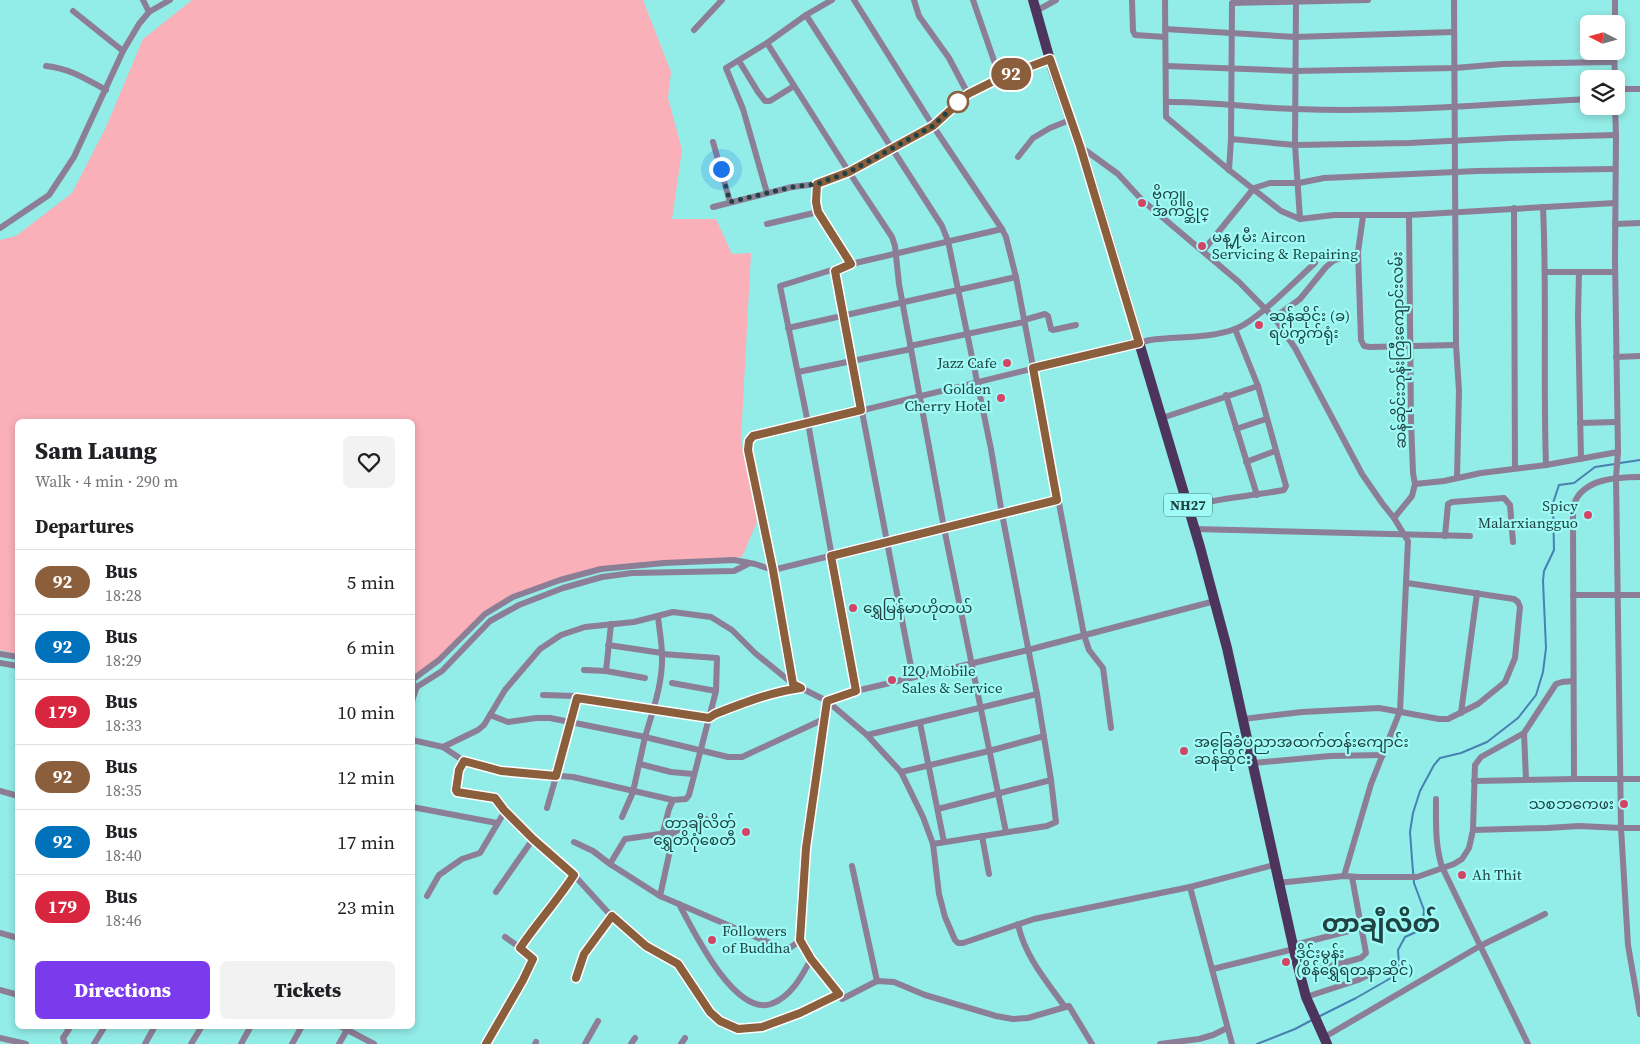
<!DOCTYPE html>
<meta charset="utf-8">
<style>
body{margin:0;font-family:"Source Serif 4","Noto Sans Myanmar",serif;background:#f2f2f2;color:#202124;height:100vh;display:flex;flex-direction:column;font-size:19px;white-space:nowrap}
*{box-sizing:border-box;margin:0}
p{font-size:16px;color:#757577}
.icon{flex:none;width:28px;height:28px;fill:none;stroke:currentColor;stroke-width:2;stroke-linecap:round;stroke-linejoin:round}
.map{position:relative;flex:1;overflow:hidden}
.sheet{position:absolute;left:15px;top:419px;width:400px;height:610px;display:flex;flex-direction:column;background:#fff;border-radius:8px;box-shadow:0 2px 8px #0003}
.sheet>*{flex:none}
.badge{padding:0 10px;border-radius:16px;font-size:18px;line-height:32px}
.needle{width:32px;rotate:276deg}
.fabs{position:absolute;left:1580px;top:15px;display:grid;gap:10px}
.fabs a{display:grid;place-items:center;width:45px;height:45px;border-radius:8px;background:#fff;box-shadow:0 2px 8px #0003;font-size:25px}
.you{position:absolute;width:25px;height:25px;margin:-12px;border:4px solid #fff;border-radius:50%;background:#1a73e8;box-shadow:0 0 0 8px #1a73e833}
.map>.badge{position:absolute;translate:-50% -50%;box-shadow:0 0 0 2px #fff}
h2{padding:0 20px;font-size:19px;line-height:45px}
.round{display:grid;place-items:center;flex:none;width:52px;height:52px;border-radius:8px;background:#f2f2f2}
.headline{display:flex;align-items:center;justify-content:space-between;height:85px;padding:0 20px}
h1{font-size:24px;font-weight:800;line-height:38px}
.button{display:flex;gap:10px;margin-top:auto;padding:10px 20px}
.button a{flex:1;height:58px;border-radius:8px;background:#7c3aed;color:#fff;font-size:20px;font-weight:800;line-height:58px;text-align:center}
.button a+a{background:#f2f2f2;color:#202124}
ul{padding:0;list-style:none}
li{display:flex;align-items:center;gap:15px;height:65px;padding:0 20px;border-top:1px solid #e0e0e0}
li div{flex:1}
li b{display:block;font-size:19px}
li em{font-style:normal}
li .badge{min-width:55px;font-weight:700;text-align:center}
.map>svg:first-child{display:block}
.green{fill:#fab0b9}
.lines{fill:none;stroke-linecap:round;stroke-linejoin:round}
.stream{stroke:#4681b2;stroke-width:2}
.minor{stroke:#8c7e96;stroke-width:6}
.primary{stroke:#4d345d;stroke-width:10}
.line-casing{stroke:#fff;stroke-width:11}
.line{stroke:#8b5e3c;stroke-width:8}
.walk{stroke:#1e4342;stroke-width:5;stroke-dasharray:0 9}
.stop-dot{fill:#fff;stroke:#8b5e3c;stroke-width:2.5}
.poi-dot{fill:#d44565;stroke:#a0faf5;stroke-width:2}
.labels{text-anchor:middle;stroke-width:4.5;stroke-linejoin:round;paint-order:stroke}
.shield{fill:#a0faf5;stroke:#457a78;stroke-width:1}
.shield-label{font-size:14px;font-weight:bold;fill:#1e4342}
.poi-label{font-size:15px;fill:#1e4342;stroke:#a0faf5;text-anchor:start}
.street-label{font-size:15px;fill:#1e4342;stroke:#a0faf5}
.town-label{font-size:25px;font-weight:bold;fill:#1e4342;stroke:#a0faf5}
</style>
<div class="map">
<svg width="1640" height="1044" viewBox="0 0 1640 1044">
<rect width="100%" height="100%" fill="#92ece7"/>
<polygon class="green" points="192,0 643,0 671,72 668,98 682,150 672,219 716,219 732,254 751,253 741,440 757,522 742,557 682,560 616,567 510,597 480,619 457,644 413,679 412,421 18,421 17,654 0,650 0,240 16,236 72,193 106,127 143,39"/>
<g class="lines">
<g class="stream">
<polyline points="1620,463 1640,460"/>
<polyline points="1318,1017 1356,998 1391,978 1399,965 1398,950 1405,937 1416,932 1423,921 1424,910 1414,883 1412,859 1410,832 1413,813 1420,791 1434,765 1440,758 1461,753 1487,742 1518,718 1536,695 1543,672 1546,648 1543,581 1544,571 1554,550 1553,503 1559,485 1574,483 1595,467 1615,464"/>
<polyline points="1257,1044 1295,1029 1312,1020"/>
</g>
<g class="minor">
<polyline points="143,0 149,12"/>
<polyline points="854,0 933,126 1002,229 1006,237 1016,277 1084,635 1089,650 1103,668 1111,728"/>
<polyline points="914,0 919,16 949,58 968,94"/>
<polyline points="1132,0 1133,31 1135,35 1165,37"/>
<polyline points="1165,0 1166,117 1229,170 1281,211 1300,219 1334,215 1409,215 1615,203"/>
<polyline points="1296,0 1295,145 1300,219"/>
<polyline points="1454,0 1456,345 1459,391 1457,478"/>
<polyline points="1615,0 1615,24"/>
<polyline points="73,11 123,51"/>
<polyline points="1036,11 1056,0"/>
<polyline points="806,15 942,226 948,241 991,449 1002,514 1037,694 1051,780 1056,822 1047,826 933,844"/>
<polyline points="1165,29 1295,37 1454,32"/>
<polyline points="694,30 722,0"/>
<polyline points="767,43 849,172 892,237 895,246 899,284 944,528 1006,832"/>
<polyline points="1614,51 1615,79"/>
<polyline points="739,61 758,92 765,101 770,101 794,86"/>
<path d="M46 66C71 69 84 78 106 90"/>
<polyline points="1166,66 1295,71 1455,68 1502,64 1614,62"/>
<polyline points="1000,78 1050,59"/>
<polyline points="1616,89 1640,89"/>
<path d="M1166 102C1209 101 1252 108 1296 109 1394 113 1491 104 1589 99"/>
<polyline points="1615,106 1616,135 1615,260 1618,452 1616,477 1621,828 1628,945 1640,1014"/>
<polyline points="1231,139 1232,3 1368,0"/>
<polyline points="713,142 730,202"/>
<polyline points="1081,147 1118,174 1142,200 1239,282 1276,320 1295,348 1362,474 1382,503 1394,518 1408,541 1400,711 1371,784 1344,876"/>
<polyline points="1018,157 1033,138 1050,128 1070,120"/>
<polyline points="1229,170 1231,139 1295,145 1409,143 1509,138 1616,135"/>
<polyline points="817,184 816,202 818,212 851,264"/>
<polyline points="767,193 743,109 726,68 767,43 806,15 832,0"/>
<polyline points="713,207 792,187 817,184 849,172 933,126 968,94 1000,78 973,0"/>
<path d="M1543 207C1547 293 1543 379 1546 465"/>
<polyline points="1514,208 1515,468"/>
<polyline points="1363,216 1358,252 1361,340 1364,346 1370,347 1456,345"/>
<polyline points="767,224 818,212"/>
<polyline points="1615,224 1640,223"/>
<polyline points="0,228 49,195 74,157 123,51 139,24 149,12 170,0"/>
<polyline points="1203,251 1254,188 1270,183 1299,183 1324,178 1477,171 1615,169"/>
<polyline points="835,271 913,677"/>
<polyline points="1545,272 1615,272"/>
<polyline points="1579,272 1578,317 1581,459"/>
<polyline points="1274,318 1300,299 1326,267 1333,261 1358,252"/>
<polyline points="1024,320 1045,314 1048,316 1051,329 1053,330 1076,325"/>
<polyline points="788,328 1016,277"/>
<polyline points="910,346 1024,322"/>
<polyline points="1616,357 1640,356"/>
<polyline points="798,372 911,349"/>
<polyline points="1226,395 1257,495"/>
<polyline points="1162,418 1258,386"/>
<polyline points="1580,423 1617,422"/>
<polyline points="1236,429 1266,419"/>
<polyline points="1246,462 1275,451"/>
<polyline points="1415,484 1444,481 1481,473 1546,465 1618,452"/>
<path d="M1188 506C1220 498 1252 496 1284 490L1286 486 1258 386 1235 329"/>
<polyline points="1394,518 1412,496 1415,484 1413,473 1411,421 1409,215"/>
<polyline points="1195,529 1470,536"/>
<polyline points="1445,536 1448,504 1452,502 1504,498 1510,505 1513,542"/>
<polyline points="1573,595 1640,595"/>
<path d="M658 616C659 629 662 642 662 655 663 683 653 710 645 737L728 757H742L824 719"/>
<polyline points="608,645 662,653"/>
<polyline points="0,654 18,657"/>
<polyline points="0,663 18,666"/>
<polyline points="584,670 606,671 645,678"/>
<polyline points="606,671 611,624"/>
<polyline points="412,680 439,660 485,614 513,597 560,580 601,569 664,563 734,560 755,564 773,570 1057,500"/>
<polyline points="412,681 416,689 412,701"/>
<polyline points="672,683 716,691"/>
<polyline points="412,690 442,671 490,621 519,605 563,588 602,577 632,573 734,571 748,564"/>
<polyline points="856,691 808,423 780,286 851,264 1002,229"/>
<polyline points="543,695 575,696 578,700 547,808"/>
<polyline points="577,698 709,718 716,691 717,658 662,654"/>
<polyline points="827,701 856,691 1028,650 1215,601"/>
<polyline points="1461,713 1477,593"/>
<polyline points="490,715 508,722 536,718 550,718 645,737 633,792 622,817"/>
<polyline points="1243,719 1302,712 1379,708 1439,719 1448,719 1478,704 1505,682 1515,658 1520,607 1518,602 1514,599 1407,583"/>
<polyline points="920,723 944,842"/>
<polyline points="1524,733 1526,779"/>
<polyline points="867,735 1037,694"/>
<polyline points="412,740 443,747 464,761 501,771 573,777 673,800"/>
<polyline points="443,747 478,730 484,725 505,690 540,649 561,635 585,627 634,622 673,612 711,617 732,630 755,653 793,684"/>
<path d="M464 761 459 770 456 790 457 792 495 798 505 811 533 839 574 875C557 901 537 923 520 949"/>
<polyline points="1253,763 1330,756 1383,755"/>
<polyline points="640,764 671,772 693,774"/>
<polyline points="901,772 989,751 1044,736"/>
<path d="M1574 779 1573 519C1573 514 1573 508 1574 504 1583 478 1619 477 1640 477"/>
<polyline points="1474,781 1574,779 1640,779"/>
<polyline points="0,791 18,796"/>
<path d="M1436 799C1436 823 1435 845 1442 867L1528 1044"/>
<polyline points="412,807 497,823"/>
<polyline points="938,809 1051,780"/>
<polyline points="1473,830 1475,765 1481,757 1524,733 1556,684 1562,682 1573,681"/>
<path d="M663 832 669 809 673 800 686 799 689 795 709 718 715 714C743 703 771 692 801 688"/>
<polyline points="674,832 660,896 784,949 791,947 801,940 811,959 842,999 877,981 894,982 925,995 996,1016 1013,1019 1028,1018 1069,1006 1092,1044"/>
<polyline points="982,836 989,874"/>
<polyline points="574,842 593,851 610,864"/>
<path d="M1274 865 1190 887 1034 919 963 943H958L955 940 945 917 939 894 933 844 923 817 901 772 867 735 827 701 793 684 773 570 749 450V441L753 437 1150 340C1177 336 1209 339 1235 329 1257 321 1296 280 1315 263"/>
<polyline points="852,866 877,981"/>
<polyline points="574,875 614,919 646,946 678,964 710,1012 721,1021 738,1029 761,1027 800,1013 839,994"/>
<polyline points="1278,883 1344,876 1359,877 1417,877 1454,864 1462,859 1469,848 1473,830 1547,828 1579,826 1621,828 1640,828"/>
<polyline points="1190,887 1232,1044"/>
<polyline points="496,892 533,839"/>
<polyline points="427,896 439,875 462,859 480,853 505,811"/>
<polyline points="660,896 610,864 625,839 674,832 706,819"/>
<path d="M679 904C693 930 734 1016 771 1004 791 997 802 976 811 959"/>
<path d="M1018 924C1024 955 1047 982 1065 1007"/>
<polyline points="0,933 18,938"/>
<polyline points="801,940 806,848 827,701"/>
<polyline points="1294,945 1361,928"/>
<polyline points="1213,969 1294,949"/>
<polyline points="1301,974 1361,958 1366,953 1352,877"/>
<polyline points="576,977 584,954 612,916"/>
<polyline points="0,990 18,995"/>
<polyline points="1306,997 1358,980 1374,972"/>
<polyline points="340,1026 374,1044"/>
<polyline points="0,1038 26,1044"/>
<polyline points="1323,1038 1480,946 1545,914"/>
<polyline points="65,1044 63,1038 71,1026"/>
<polyline points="94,1044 105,1026"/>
<polyline points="145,1044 155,1026"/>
<polyline points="191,1044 202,1026"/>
<polyline points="241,1044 251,1026"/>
<polyline points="292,1044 302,1026"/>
<polyline points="339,1044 347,1030"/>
<polyline points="486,1044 523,981 533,959 529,954 505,937"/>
<polyline points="535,1044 536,1042"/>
<polyline points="585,1044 598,1021"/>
<polyline points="631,1044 635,1038"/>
<polyline points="681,1044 685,1038"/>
<polyline points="1160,1044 1199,1039 1213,1035 1227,1028"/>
</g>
<polyline class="primary" points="1033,0 1052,67 1080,146 1099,208 1200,547 1227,648 1296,959 1306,997 1327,1044"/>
</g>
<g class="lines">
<defs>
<path id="line" d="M486 1044 523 980 533 959 520 948C537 923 557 901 574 875L533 839 504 810 495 798 457 792 456 790 459 770 464 761 501 771 556 776 577 698 709 718 715 714C743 703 771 692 801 688L793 684 773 570 748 450 749 441 753 436 861 410 835 271 851 264 818 212 816 202 817 184 849 172 933 126 968 94 1000 78 1050 59 1080 146 1139 343 1033 368 1057 500 831 556 856 691 827 701 806 848 800 940 811 959 839 994 800 1013 762 1027 738 1029 720 1021 710 1012 678 964 646 946 612 916 584 954 576 978"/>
</defs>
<use href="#line" class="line-casing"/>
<use href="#line" class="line"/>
<polyline class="walk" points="721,169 730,202 792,187 817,184 849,172 933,126 958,102"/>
</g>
<circle class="stop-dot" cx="958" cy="102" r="10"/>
<g class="poi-dot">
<circle cx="1142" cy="203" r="5"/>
<circle cx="1202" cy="246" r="5"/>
<circle cx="1259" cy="325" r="5"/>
<circle cx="1007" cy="363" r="5"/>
<circle cx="1001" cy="398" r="5"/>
<circle cx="1588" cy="515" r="5"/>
<circle cx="853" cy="608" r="5"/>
<circle cx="892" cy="680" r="5"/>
<circle cx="1184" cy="751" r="5"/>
<circle cx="1624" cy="804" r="5"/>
<circle cx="746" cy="832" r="5"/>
<circle cx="1462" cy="875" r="5"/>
<circle cx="712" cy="940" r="5"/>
<circle cx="1286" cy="962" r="5"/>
</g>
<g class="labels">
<rect class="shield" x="1164" y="493.5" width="48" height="23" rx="4"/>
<g class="shield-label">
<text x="1188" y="510">NH27</text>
</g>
<g class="poi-label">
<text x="1152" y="199">ဗိုက္ပူ<tspan x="1152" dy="17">အကင္ဆိုင္</tspan></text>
<text x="1212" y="242">မန္႔မီး Aircon<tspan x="1212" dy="17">Servicing &amp; Repairing</tspan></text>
<text x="1269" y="321">ဆန်ဆိုင်း (ခ)<tspan x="1269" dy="17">ရပ်ကွက်ရုံး</tspan></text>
<text x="997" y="368" text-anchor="end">Jazz Cafe</text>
<text x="991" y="394" text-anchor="end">Golden<tspan x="991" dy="17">Cherry Hotel</tspan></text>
<text x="1578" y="511" text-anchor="end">Spicy<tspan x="1578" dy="17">Malarxiangguo</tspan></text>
<text x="863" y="613">ရွှေမြန်မာဟိုတယ်</text>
<text x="902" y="676">I2Q Mobile<tspan x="902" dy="17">Sales &amp; Service</tspan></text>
<text x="1194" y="747">အခြေခံပညာအထက်တန်းကျောင်း<tspan x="1194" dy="17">ဆန်ဆိုင်း</tspan></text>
<text x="1614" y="809" text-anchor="end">သစၥာကေဖး</text>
<text x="736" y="828" text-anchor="end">တာချီလိတ်<tspan x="736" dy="17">ရွှေတိဂုံစေတီ</tspan></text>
<text x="1472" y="880">Ah Thit</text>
<text x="722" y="936">Followers<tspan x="722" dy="17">of Buddha</tspan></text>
<text x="1296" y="958">ဒိုင်းမွန်း<tspan x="1296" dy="17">(စိန်ရွှေရတနာဆိုင်)</tspan></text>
</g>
<g class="street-label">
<text transform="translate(1399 350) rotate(-91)" y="5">ဆန်ဆိုင်းဘုန်းကြီးကျောင်းလမ်း</text>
</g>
<g class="town-label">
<text x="1381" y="932">တာချီလိတ်</text>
</g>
</g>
</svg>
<div class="fabs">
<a><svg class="needle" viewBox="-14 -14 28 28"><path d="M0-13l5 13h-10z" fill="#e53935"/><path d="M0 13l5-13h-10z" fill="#757577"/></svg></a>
<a><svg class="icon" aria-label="layers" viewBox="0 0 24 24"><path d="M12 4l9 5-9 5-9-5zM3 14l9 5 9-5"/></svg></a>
</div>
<div class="you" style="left:721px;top:169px"></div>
<b class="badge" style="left:1011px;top:74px;background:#8b5e3c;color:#fff">92</b>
<section class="sheet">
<div class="headline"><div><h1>Sam Laung</h1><p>Walk · 4 min · 290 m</p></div><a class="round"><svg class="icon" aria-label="heart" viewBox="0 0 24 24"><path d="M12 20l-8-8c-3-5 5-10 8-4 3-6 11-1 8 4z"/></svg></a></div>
<h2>Departures</h2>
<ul>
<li><span class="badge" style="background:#8b5e3c;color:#fff">92</span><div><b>Bus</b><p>18:28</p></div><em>5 min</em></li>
<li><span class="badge" style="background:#0072bc;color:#fff">92</span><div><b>Bus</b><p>18:29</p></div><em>6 min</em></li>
<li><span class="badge" style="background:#d7263d;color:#fff">179</span><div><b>Bus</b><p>18:33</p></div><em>10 min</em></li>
<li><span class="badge" style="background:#8b5e3c;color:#fff">92</span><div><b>Bus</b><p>18:35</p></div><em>12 min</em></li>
<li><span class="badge" style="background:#0072bc;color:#fff">92</span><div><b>Bus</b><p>18:40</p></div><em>17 min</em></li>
<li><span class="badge" style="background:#d7263d;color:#fff">179</span><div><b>Bus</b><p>18:46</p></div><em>23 min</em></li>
</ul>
<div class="button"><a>Directions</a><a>Tickets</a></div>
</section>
</div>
